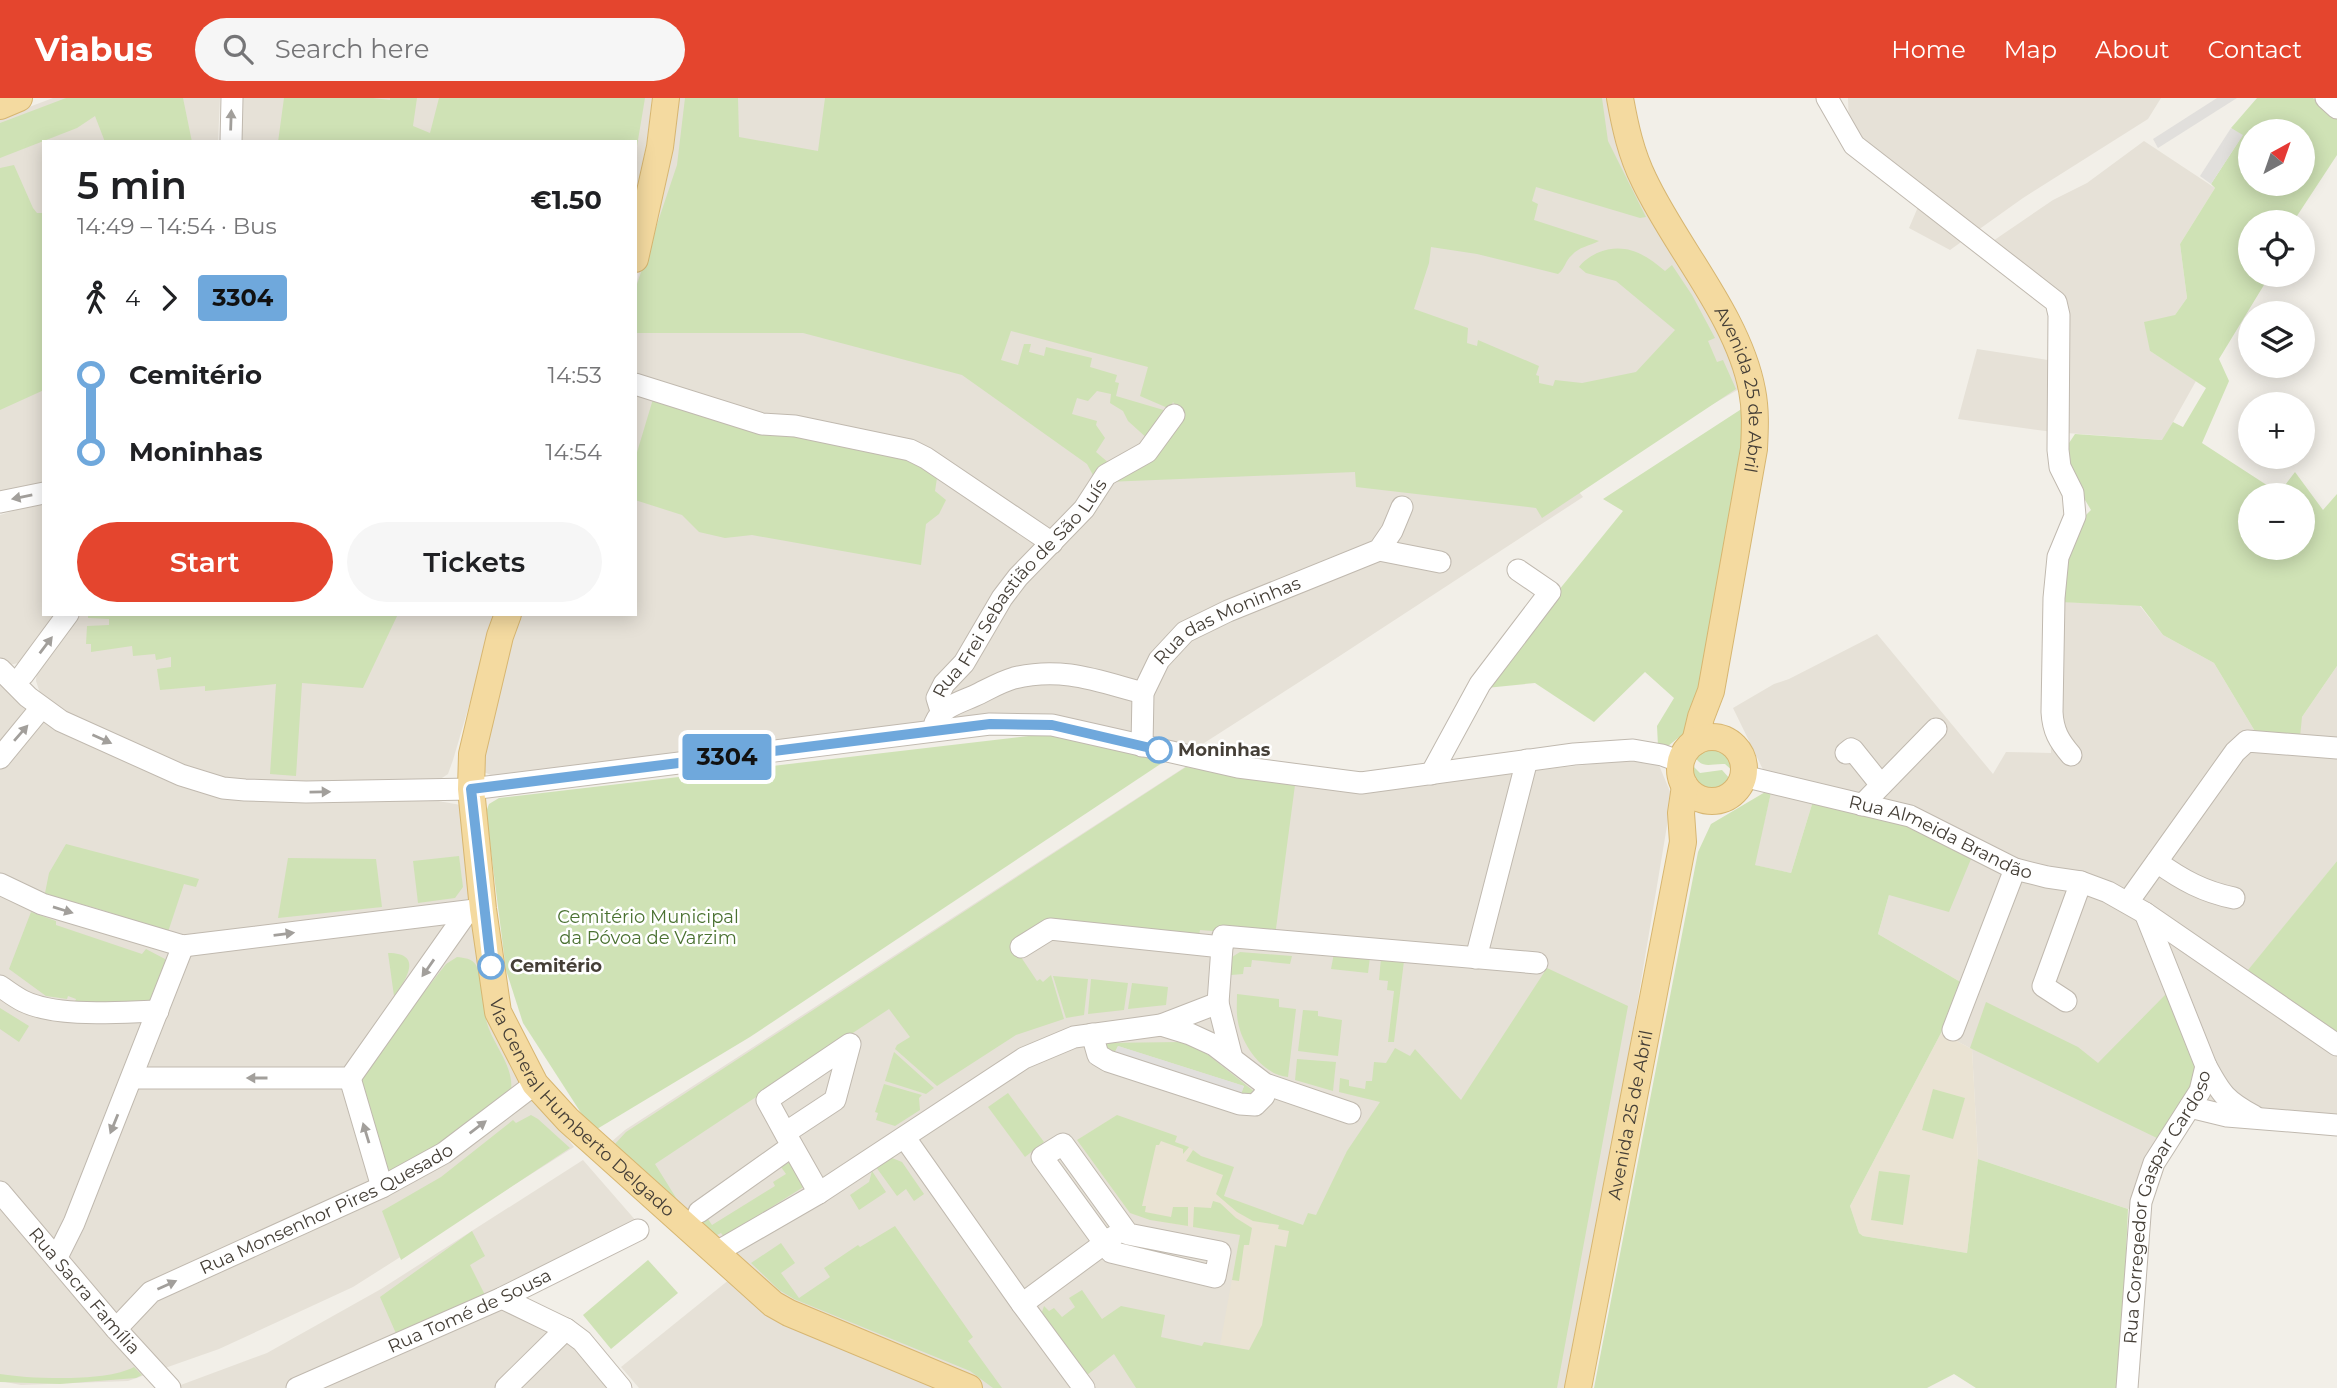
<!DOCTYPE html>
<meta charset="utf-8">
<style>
body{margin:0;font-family:Montserrat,sans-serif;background:#f6f6f6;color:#202124;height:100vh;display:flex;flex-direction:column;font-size:26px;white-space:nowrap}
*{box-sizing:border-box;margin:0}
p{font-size:23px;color:#757577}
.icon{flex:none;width:38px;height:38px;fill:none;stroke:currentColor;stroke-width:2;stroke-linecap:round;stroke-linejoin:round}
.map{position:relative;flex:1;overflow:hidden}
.panel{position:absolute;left:42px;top:42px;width:595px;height:476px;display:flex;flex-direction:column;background:#fff;border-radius:0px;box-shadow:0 4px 18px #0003}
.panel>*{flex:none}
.badge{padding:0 14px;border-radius:5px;font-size:24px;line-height:46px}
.needle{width:46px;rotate:40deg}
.tools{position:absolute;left:2238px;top:21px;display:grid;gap:14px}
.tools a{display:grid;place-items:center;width:77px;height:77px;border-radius:50%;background:#fff;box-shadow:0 4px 18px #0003;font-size:35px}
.map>.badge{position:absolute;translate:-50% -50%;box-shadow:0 0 0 4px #fff}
.legs{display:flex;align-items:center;gap:10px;height:77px;padding:0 35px;font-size:23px}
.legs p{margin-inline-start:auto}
.summary{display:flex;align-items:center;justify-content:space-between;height:119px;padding:0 35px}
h1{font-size:38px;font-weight:600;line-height:52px}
.action{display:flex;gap:14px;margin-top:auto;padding:14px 35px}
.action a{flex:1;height:80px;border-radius:42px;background:#e4452e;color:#fff;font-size:28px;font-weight:600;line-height:80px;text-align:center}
.action a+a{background:#f6f6f6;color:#202124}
ul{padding:0 35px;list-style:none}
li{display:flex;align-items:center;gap:24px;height:77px;font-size:26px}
li i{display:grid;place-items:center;width:10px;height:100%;margin:0 9px;background:currentColor}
li i::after{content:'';width:18px;height:18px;margin:-9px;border:5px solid;border-radius:50%;background:#fff}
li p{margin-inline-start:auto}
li:first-child i{background:linear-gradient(#0000 50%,currentColor 0)}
li:last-child i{background:linear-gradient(currentColor 50%,#0000 0)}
header{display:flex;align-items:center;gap:42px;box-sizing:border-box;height:98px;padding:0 35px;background:#e4452e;color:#fff}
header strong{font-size:33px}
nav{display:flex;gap:38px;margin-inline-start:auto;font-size:24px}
.search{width:490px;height:63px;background:#f6f6f6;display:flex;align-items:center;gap:18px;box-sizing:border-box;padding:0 24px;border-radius:38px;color:#757577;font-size:26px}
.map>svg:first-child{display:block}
.residential{fill:#e6e1d7}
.education{fill:#eae3d3}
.green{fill:#cfe2b5;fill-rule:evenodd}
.parking{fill:#e1dfdc}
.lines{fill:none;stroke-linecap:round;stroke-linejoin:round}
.minor-casing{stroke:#c0b9af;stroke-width:23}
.major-casing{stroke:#d7b671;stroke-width:28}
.minor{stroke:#fff;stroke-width:21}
.major{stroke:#f4daa0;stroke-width:26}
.oneway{fill:#a29f9b}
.line-1-casing{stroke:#fff;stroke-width:16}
.line-1{stroke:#6fa8dc;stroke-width:10}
.stop-1-dot{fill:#fff;stroke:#6fa8dc;stroke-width:3.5}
.labels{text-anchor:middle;stroke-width:5;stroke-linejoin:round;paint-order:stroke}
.street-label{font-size:18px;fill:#453f37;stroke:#fff}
.stop-label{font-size:18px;font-weight:bold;fill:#453f37;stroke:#fff;text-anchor:start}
.park-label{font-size:18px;fill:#4a7131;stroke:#fff}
</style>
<header>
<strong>Viabus</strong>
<div class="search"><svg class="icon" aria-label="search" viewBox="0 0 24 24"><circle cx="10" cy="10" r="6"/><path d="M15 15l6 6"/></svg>Search here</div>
<nav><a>Home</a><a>Map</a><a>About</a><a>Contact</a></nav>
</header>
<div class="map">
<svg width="2337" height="1290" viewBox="0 0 2337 1290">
<rect width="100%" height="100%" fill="#f2efe8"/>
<g class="residential">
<polygon points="53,0 220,0 218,44 44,44 44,394 0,404 0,20"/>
<polygon points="241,0 652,0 640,107 635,123 635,44 239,44"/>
<polygon points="674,0 1608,0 1717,226 1741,290 1573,386 1583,399 1335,561 1187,656 1080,628 493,678 484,674 480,662 509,547 520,516 635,516 635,194"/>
<polygon points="1848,0 2161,0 2148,21 2023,100 1950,152 1909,130 1924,95 1849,27"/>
<polygon points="2144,43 2215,90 2180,146 2187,200 2150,253 2196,283 2163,342 2053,334 1958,321 1977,251 2067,265 2061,203 1990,145 2053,102 2087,85"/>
<polygon points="44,407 44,516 60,516 18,565 10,567 0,563 0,417 26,409"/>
<polygon points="2049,503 2140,508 2163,537 2214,565 2256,635 2302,619 2337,568 2337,763 2245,877 2337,940 2337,1033 2195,1022 2162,1064 2147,1105 2128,1111 1978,1061 1972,951 1941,935 1964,886 1878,836 1889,797 1813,703 1791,775 1754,767 1772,690 1733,610 1774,586 1789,581 1877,536 1993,676 2006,654 2051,655"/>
<polygon points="73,516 496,516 453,662 448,676 436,684 238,686 208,680 59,616 41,598 36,583 37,570"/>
<polygon points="0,582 29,609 259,700 438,703 461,707 512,968 574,1049 353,1189 219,1251 128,1283 21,1287 0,1283"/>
<polygon points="1621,663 1658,665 1672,698 1628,961 1565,1290 977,1290 778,1199 611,1044 625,1032 1185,669 1189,667 1319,689 1501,676"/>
<polygon points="583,1062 637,1124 511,1191 630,1290 180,1290 178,1288 267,1255 381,1191"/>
<polygon points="730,1181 939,1290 639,1290 621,1269"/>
</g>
<g class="education">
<polygon points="1941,935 1972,951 1978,1061 1967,1155 1863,1138 1859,1135 1850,1108"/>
<polygon points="1117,1017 1177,1038 1175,1044 1189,1049 1201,1058 1234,1069 1224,1098 1309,1130 1250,1252 1220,1247 1240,1137 1150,1122 1130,1115 1077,1042"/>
</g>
<g class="green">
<polygon points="66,0 183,0 192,44 105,44 95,18 77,30 0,60 0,25"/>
<polygon points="284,0 373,0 390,2 390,0 417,0 413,28 430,35 439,0 645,0 635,60 635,44 278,44"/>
<path d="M685 0H738L739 39 818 53 825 0H1602L1608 43 1646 119 1640 120 1536 89 1532 103 1538 106 1534 122 1599 143C1589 148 1579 149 1572 157 1565 163 1565 171 1558 176L1477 156 1431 149 1429 165 1414 211 1468 230 1467 245 1477 248 1478 242 1539 268 1536 277 1539 278V285L1553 288 1555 282 1582 285 1636 274 1675 232 1616 183 1586 175 1579 169C1584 162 1590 159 1597 155 1624 144 1644 155 1665 173L1672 167 1692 197 1715 240 1708 243 1717 264 1723 262 1736 291 1542 420 1536 410 1356 389 1355 374 1106 384 1183 316 1173 304 1170 311 1140 298 1148 269 1011 233 1001 262 1018 267 1024 246H1031L1029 254 1044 258 1046 249 1092 260 1090 269 1117 277 1115 284 1119 285 1116 298 1167 313 1149 342 1128 323 1123 313 1110 305 1111 296 1097 293 1088 303 1077 300 1072 316 1097 323 1096 327 1105 340 1096 354 1110 366 1094 379 1087 366 962 277 803 235H635V192L677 67Z"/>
<path d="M2257 0H2313L2337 18V57L2293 124H2250V177H2270L2219 261 2229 283 2202 345 2279 395 2295 374 2323 412 2337 396V568L2302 619 2300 639 2256 635 2214 565 2163 537 2141 508 2060 504C2063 474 2067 434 2091 412L2073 382 2063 354 2075 336 2162 342 2173 324 2183 329 2206 290 2150 253 2144 224 2175 217 2187 200 2180 146 2215 90 2211 86 2242 38 2231 30ZM2250 33H2303V86H2250ZM2250 397H2303V450H2250Z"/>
<polygon points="14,67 33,110 37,115 44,115 44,292 0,312 0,70"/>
<polygon points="653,301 908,361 937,380 935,393 946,402 939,416 926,426 921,467 752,437 725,440 699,434 682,417 635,402 635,361"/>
<polygon points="1743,310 1745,325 1709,539 1692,617 1687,633 1668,648 1658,648 1657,628 1674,600 1645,574 1594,624 1535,585 1486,590 1550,503 1623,413 1603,401"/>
<polygon points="88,516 398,516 363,590 302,585 296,678 270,676 276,586 205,593 205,588 160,592 157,571 171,569 171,559 156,562 155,556 133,558 132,548 91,554 91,546 86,546 87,528 109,527 109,521 88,520"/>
<polygon points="1062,634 1168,661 750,939 597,1031 583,1018 523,925 506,872 486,714 489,706 499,700"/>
<path d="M1709 648C1725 650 1734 657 1734 674L1725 666C1711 665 1703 672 1694 658L1702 650Z"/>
<path d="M1691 666 1700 675 1722 672 1731 682C1715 701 1690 690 1691 666Z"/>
<polygon points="1186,669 1295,687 1275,838 1200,832 1198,843 1047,825 1019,856 1037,883 1040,881 1043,884 1051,877 1064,921 1016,937 937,988 895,951 897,947 910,939 889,911 655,1066 683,1111 614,1047 626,1034"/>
<polygon points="1772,690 1755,767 1791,775 1813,703 1910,723 1971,761 1949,814 1889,797 1878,836 1964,886 1941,935 1850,1108 1859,1135 1863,1138 1967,1155 1978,1061 2128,1111 2120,1290 1976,1290 1954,1276 1927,1290 1594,1290 1698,754 1711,726"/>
<path d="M66 746 199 781 196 789 184 786 166 840C139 821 77 802 44 800L49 775Z"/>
<polygon points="459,758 463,789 455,800 418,805 413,763"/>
<polygon points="288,760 376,761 382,809 278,820"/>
<polygon points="2337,763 2337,940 2244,877"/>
<polygon points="31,814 56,823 56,827 142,856 146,851 165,861 165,870 150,907 74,906 76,901 68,898 67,901 46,898 9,871"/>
<polygon points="1240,854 1292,858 1290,866 1252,862 1251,869 1244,869 1243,876 1231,877 1232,859"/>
<path d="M388 855C424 855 406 882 394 898Z"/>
<polygon points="1334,855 1370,859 1368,875 1331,871"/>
<path d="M457 859C464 860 472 860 476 867 482 879 482 914 489 931 497 951 514 971 511 992L430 1057 389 1080 361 988V979L367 967 446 866Z"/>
<polygon points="1381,860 1404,863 1394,944 1388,944 1394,893 1387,892 1388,883 1379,882"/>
<polygon points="1547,870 1628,908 1557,1290 1136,1290 1114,1256 1087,1277 1044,1221 1042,1214 1044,1208 1049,1213 1054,1210 1062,1219 1075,1209 1069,1200 1082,1192 1102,1221 1121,1208 1165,1217 1161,1239 1202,1248 1204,1244 1249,1252 1262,1227 1275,1147 1286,1149 1289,1133 1278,1131 1279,1127 1253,1123 1237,1114 1216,1096 1223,1077 1186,1063 1193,1052 1201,1058 1234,1069 1224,1098 1303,1127 1308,1115 1316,1117 1347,1053 1380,1004 1339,994 1340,980 1349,982 1349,988 1365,991 1366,983 1372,983 1374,964 1386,965 1395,950 1410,958 1415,951 1461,1002"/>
<polygon points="1053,878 1088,881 1084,917 1066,920"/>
<polygon points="1091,881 1128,885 1124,912 1088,916"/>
<polygon points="1132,885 1168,889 1166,907 1128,911"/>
<path d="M1237 896 1279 901V909L1296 911 1288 979C1263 977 1242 947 1238 924 1236 915 1237 905 1237 896Z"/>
<polygon points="2166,896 2199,968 2192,989 2159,1041 1970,950 1986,904 2078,949 2098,965"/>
<polygon points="0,910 29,928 19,944 0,931"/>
<polygon points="1303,912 1318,913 1318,918 1342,922 1338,958 1298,953"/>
<polygon points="1181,944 1202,952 1256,995 1256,998 1241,996 1244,988 1118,948 1114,956 1101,951 1102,945"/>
<polygon points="894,954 934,990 926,996 885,983"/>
<polygon points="1297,961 1336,964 1333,993 1295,982"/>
<polygon points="884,986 922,997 919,1000 920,1012 895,1028 876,1022 878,1015 875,1014"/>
<polygon points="1933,991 1965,1000 1953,1041 1922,1032"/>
<polygon points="1008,995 1044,1044 1025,1059 988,1009"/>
<polygon points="531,1017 538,1021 570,1050 401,1162 382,1113 441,1079 513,1022 516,1025"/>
<polygon points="1117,1017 1177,1038 1175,1044 1189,1049 1183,1056 1183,1051 1161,1043 1159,1047 1156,1047 1142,1108 1146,1108 1145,1114 1171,1119 1173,1109 1188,1109 1188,1128 1150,1122 1130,1115 1077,1042"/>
<polygon points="892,1060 902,1064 924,1096 914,1103 906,1091 897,1098 876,1069"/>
<polygon points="790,1064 805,1088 724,1139 721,1135 715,1138 697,1124 706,1118 712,1127 775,1088 773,1084 786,1076 781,1069"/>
<polygon points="872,1073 886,1094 859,1112 850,1097 869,1084"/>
<polygon points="1879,1073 1910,1077 1903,1127 1871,1122"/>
<polygon points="1213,1103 1220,1105 1236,1120 1252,1130 1249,1147 1244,1147 1239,1183 1232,1182 1240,1137 1193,1129 1194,1109 1211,1110"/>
<polygon points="895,1128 973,1239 968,1243 1002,1290 993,1290 970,1273 794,1201 779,1192 751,1165 781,1145 795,1165 781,1175 799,1200 830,1179 824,1170 858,1147 860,1149"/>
<polygon points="472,1133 485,1158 470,1167 486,1199 398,1240 380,1199"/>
<polygon points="648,1162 678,1195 611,1251 583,1217"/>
<path d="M134 1269 142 1277 136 1280 60 1286 0 1284V1276C31 1281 107 1284 134 1269Z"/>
</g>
<g class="parking">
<polygon points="2217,0 2237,0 2158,50 2153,41"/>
<polygon points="2231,30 2243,37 2211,86 2200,78"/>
<polygon points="1118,948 1244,988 1241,996 1114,956"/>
</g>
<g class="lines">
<defs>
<g id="minor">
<path d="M1827 0 1854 47 2056 204 2059 217 2058 352 2060 369 2073 395 2075 418 2058 459 2054 500 2052 614C2053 633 2059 643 2071 657"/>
<polyline points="2326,0 2337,10"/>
<polyline points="231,44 232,0"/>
<polyline points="635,286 762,326 795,328 910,352 926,360 1052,445"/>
<polyline points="0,404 44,395"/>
<polyline points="1379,452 1440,464"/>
<polyline points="0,571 28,599 61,623 181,677 223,690 245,692 306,694 471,691 990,626 1052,627 1238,669 1361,685 1574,656 1633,652 1662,657 1681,664"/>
<polyline points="23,577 68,516"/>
<path id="s1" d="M941 613 937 600 944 586 964 565 1002 500 1018 479 1084 411 1106 377 1147 354 1174 317"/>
<path d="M935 625C942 609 958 605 974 598 987 592 1000 584 1014 580 1062 568 1098 583 1143 595"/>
<path id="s2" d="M1142 648 1143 595 1159 562 1185 534 1228 513 1379 452 1392 433 1402 409"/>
<polyline points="1846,655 1851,651 1853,652 1881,687"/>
<polyline points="0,660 41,610"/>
<polyline points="1431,676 1480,586 1550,494 1518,472"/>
<path id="s3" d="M1743 678 1910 718 2015 771 2047 779 2081 784 2108 794 2145 815 2337 947"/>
<polyline points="1862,707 1936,631"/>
<path d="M2157 764C2182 782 2204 794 2234 800"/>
<polyline points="0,786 42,806 183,848 483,811"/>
<polyline points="2128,804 2235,654 2247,643 2337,650"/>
<polyline points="1222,849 1223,838 1537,865"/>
<polyline points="1476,860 1527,662"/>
<path d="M0 888C7 893 15 899 23 903 58 920 119 914 158 913"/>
<polyline points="2066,903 2043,888 2081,784"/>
<polyline points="1218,905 1232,960"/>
<polyline points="1161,927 1190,936 1214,947 1265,986 1350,1015"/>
<polyline points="1953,932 2015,771"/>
<polyline points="1092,936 1098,957 1108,963 1240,1006 1255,1007 1264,998 1267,987"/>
<path d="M2206 968C2221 996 2226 1003 2254 1018"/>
<polyline points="132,980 350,980 467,814"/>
<polyline points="350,980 382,1089"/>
<polyline points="2190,1009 2227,1018 2337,1027"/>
<polyline points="785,1035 767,1002 850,946 835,1002 785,1035 819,1095"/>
<polyline points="905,1040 1022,1206 1084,1290"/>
<polygon points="1063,1046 1128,1136 1220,1154 1215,1179 1111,1154 1042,1059"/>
<path id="s4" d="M0 1094 116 1231 170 1290"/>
<polyline points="699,1114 792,1048"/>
<polyline points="715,1155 819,1095 1024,960 1074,939 1161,927 1218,905 1222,849 1050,831 1021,849"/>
<polyline points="57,1159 74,1125 183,848"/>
<polyline points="502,1200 566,1231 582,1243 621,1290"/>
<polyline points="1022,1206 1113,1139"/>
<path id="s5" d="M116 1231 151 1194 382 1089 444 1055 535 986"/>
<path id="s6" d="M297 1290 502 1200 638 1132"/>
<polyline points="506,1290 566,1231"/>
<path id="s7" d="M2127 1290 2141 1104 2154 1065 2200 993 2206 968 2145 815"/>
</g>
<g id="major">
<path id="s8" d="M1620 0C1625 28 1631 56 1644 82 1676 150 1738 218 1752 292 1756 312 1755 331 1754 351L1711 593 1701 619 1695 644"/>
<polyline points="0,8 19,0"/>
<polyline points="635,161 660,49 666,0"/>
<path id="s9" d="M508 516 500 538 472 656 471 691 483 811 498 914 535 986 568 1022 773 1206 789 1215 969 1290"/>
<circle cx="1712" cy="671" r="32"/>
<path id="s10" d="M1578 1290 1683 744 1681 715 1685 688"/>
</g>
</defs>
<use href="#minor" class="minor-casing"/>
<use href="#major" class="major-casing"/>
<use href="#minor" class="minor"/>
<use href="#major" class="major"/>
</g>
<defs><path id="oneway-solid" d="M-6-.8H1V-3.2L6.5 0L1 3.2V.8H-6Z" transform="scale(1.75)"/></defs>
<g class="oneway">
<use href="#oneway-solid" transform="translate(231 22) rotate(-88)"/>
<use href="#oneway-solid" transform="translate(22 399) rotate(169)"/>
<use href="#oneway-solid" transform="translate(46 547) rotate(-53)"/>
<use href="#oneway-solid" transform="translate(21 635) rotate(-49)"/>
<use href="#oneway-solid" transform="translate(102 641) rotate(24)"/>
<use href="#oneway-solid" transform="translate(320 694) rotate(-1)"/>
<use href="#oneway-solid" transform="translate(63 812) rotate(17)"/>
<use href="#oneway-solid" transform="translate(284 836) rotate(-7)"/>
<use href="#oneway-solid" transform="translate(428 870) rotate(125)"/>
<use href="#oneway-solid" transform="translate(257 980) rotate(180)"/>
<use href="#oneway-solid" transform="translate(114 1026) rotate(112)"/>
<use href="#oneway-solid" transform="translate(478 1029) rotate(-37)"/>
<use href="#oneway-solid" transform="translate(366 1035) rotate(-107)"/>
<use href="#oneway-solid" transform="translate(167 1187) rotate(-24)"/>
</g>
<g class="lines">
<defs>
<polyline id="line-1" points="491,868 471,691 990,626 1052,627 1159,652"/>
</defs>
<use href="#line-1" class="line-1-casing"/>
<use href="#line-1" class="line-1"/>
</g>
<g class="stop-1-dot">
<circle cx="1159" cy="652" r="12"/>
<circle cx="491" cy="868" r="12"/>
</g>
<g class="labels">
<g class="street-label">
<text dy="6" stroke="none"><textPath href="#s8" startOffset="320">Avenida 25 de Abril</textPath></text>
<text dy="6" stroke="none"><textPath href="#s1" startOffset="152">Rua Frei Sebastião de São Luís</textPath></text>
<text dy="6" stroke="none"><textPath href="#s2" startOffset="170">Rua das Moninhas</textPath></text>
<text dy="6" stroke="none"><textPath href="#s3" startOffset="208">Rua Almeida Brandão</textPath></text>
<text dy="6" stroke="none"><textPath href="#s9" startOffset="532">Via General Humberto Delgado</textPath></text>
<text dy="6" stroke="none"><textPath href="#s10" startOffset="278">Avenida 25 de Abril</textPath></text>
<text dy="6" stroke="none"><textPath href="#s5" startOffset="245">Rua Monsenhor Pires Quesado</textPath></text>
<text dy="6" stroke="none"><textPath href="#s7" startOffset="189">Rua Corregedor Gaspar Cardoso</textPath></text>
<text dy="6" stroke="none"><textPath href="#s4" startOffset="130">Rua Sacra Família</textPath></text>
<text dy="6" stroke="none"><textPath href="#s6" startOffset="189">Rua Tomé de Sousa</textPath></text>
</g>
<g class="stop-label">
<text x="1178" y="658">Moninhas</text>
<text x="510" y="874">Cemitério</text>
</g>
<g class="park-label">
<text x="648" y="825">Cemitério Municipal<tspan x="648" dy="21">da Póvoa de Varzim</tspan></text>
</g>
</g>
</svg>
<div class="tools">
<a><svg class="needle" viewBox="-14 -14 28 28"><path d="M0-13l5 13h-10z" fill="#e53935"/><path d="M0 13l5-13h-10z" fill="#757577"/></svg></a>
<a><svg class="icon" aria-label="locate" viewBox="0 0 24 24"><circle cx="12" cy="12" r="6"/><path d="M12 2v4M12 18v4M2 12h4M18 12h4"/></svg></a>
<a><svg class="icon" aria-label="layers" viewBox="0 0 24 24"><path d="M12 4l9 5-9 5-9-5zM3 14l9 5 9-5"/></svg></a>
<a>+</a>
<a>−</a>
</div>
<b class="badge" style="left:727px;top:659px;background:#6fa8dc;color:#111">3304</b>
<section class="panel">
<div class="summary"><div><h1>5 min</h1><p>14:49 – 14:54 · Bus</p></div><b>€1.50</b></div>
<div class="legs"><svg class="icon" aria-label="walk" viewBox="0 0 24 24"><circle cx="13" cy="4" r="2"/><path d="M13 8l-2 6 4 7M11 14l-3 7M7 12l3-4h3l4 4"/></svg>4<svg class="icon" aria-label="forward" viewBox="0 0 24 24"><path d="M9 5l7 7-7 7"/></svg><b class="badge" style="background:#6fa8dc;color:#111">3304</b></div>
<ul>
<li><i style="color:#6fa8dc"></i><b>Cemitério</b><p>14:53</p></li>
<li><i style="color:#6fa8dc"></i><b>Moninhas</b><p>14:54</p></li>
</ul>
<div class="action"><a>Start</a><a>Tickets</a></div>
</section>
</div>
